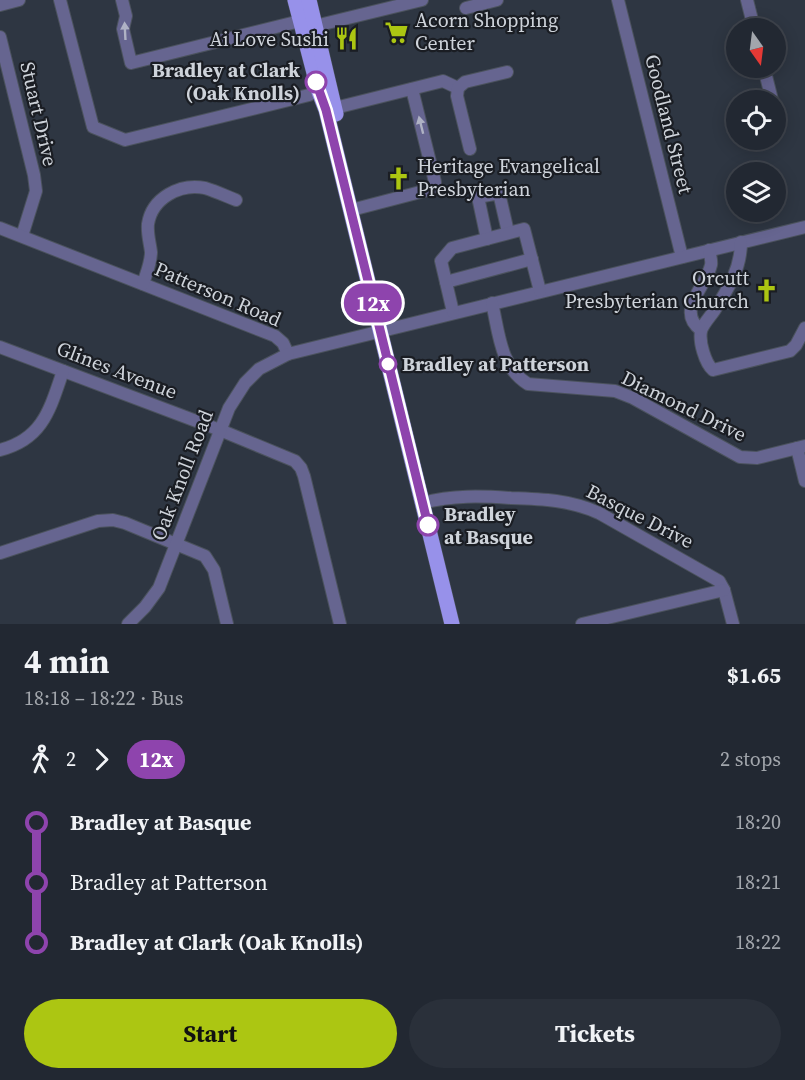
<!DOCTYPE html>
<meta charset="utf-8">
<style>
body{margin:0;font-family:"Source Serif 4",serif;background:#2a303a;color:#f1f3f6;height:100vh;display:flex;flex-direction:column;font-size:22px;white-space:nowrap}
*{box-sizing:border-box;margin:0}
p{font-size:20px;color:#a2a6ac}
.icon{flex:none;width:33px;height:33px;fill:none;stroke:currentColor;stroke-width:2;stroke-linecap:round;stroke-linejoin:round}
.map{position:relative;height:624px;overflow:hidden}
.details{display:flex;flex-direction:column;background:#222832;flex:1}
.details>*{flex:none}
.badge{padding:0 12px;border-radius:20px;font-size:21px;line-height:39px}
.needle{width:39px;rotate:166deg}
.tools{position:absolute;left:726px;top:18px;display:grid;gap:12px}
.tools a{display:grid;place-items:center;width:60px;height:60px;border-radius:50%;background:#222832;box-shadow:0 3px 15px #0003,0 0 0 2px #3f444d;font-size:30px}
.map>.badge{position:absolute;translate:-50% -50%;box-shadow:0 0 0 3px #fff}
.legs{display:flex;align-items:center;gap:9px;height:66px;padding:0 24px;font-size:20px}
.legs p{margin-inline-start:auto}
.head{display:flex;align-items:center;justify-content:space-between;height:102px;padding:0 24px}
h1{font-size:33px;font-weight:700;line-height:45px}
.button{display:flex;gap:12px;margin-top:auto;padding:12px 24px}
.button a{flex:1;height:69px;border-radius:36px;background:#acc612;color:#111;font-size:24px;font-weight:700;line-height:69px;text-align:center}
.button a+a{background:#2a303a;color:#f1f3f6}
ul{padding:0 24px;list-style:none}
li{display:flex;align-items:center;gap:21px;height:60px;font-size:22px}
li i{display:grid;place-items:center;width:9px;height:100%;margin:0 8px;background:currentColor}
li i::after{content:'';width:15px;height:15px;margin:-8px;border:4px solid;border-radius:50%;background:#222832}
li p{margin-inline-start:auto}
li:first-child i{background:linear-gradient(#0000 50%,currentColor 0)}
li:last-child i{background:linear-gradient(currentColor 50%,#0000 0)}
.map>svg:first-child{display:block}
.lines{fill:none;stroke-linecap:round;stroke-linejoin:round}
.minor-casing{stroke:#4b525d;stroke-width:14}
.major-casing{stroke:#4b525d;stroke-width:16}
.minor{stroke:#666590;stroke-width:12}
.major{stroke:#9791ea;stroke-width:15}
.oneway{fill:#afb2c4}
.line-1-casing{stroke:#fff;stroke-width:14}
.line-1{stroke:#8e44ad;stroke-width:9}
.stop-1-dot{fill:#fff;stroke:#8e44ad;stroke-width:3}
.labels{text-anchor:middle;stroke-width:4.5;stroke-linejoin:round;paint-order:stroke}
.poi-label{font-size:20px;fill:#ced3da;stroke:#1a1d23;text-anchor:start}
.stop-label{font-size:20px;font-weight:bold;fill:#ced3da;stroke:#1a1d23;text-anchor:start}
.street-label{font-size:20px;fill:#ced3da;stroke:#1a1d23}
</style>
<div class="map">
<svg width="805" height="624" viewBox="0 0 805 624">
<rect width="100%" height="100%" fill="#2e3642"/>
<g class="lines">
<defs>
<g id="minor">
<polyline points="60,0 93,127 125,140 309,95"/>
<polyline points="122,0 126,16 123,29 131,63 300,21"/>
<polyline points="618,0 682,257"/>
<polyline points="747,0 754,28"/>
<polyline points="0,5 19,0"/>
<polyline points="466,8 497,0"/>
<polyline points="315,26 422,0"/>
<polyline points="0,37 34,175 36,191 22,236"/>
<polyline points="764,68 772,100"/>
<polyline points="327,110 443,81 458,88"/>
<polyline points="470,149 457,96 458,88 465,82 507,72"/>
<polyline points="359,208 428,190 435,186 435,182 412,89"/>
<polyline points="0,228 275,336 283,343 288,354 805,227"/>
<polyline points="487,239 478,197 499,193 508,232"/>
<path d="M741 242C741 269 728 289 714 311 710 317 703 324 701 331 699 342 705 363 713 370L790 351 796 345 805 328"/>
<polyline points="446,282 532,259"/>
<path d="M143 284C146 274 151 263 151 252 150 243 147 234 148 224 152 198 180 183 205 188 215 191 226 196 236 200"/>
<path d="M492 303C499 333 500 367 528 384L615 391 633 398 740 457 757 458 805 446"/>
<polyline points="453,312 441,261 452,248 524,229 540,291"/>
<path d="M701 330C675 311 706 287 711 265 712 261 710 255 709 250"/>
<polyline points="0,347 220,430 295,461 301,468 304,476 340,624"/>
<polyline points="797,448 805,481"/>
<path d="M0 450C43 439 50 409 63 371"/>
<path d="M422 503C453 495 481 496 511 498 543 499 570 500 599 513L719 581 724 590 733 624"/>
<polyline points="0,553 98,521 113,520 125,523 205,556 214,570 227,624"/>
<polyline points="128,624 145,607 159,588 229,408 245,383 259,369 288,354"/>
<polyline points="582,624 724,590"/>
</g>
<g id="major">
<polyline points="295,0 319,92 326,110 452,624"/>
<polyline points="309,0 336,114"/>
</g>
</defs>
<use href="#minor" class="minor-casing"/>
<use href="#major" class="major-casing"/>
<use href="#minor" class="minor"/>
<use href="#major" class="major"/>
</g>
<defs><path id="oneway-solid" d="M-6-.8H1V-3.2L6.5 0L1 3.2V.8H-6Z" transform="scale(1.5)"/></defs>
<g class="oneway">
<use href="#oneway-solid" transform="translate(125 31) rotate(-93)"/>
<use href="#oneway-solid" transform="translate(421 125) rotate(-104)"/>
</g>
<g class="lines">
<defs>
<polyline id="line-1" points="316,82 326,110 428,525"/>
</defs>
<use href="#line-1" class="line-1-casing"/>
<use href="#line-1" class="line-1"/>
</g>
<defs>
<symbol id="supermarket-bare" viewBox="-9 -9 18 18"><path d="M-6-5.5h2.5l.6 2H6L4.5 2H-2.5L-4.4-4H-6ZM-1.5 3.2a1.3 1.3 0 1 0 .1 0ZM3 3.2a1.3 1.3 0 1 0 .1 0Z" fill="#acc612" stroke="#1a1d23" stroke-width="2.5" paint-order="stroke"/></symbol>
<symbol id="restaurant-bare" viewBox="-9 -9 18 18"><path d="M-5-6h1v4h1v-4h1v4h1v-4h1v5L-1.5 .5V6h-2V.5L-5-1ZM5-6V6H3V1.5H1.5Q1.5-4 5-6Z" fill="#acc612" stroke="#1a1d23" stroke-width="2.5" paint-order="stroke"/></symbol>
<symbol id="church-bare" viewBox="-9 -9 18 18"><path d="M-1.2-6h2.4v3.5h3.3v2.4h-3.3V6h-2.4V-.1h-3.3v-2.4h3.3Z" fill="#acc612" stroke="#1a1d23" stroke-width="2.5" paint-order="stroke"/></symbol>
</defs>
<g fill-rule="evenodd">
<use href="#supermarket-bare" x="380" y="16" width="33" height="33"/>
<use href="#restaurant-bare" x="330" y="22" width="33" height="33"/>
<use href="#church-bare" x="382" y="162" width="33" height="33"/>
<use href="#church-bare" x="750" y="274" width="33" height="33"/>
</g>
<g class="stop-1-dot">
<circle cx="316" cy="82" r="10"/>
<circle cx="388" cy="364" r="8"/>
<circle cx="428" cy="525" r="10"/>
</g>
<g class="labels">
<g class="poi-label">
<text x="415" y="27">Acorn Shopping<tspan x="415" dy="23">Center</tspan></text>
<text x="329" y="46" text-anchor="end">Ai Love Sushi</text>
<text x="417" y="173">Heritage Evangelical<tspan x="417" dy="23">Presbyterian</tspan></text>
<text x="749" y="285" text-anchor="end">Orcutt<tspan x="749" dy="23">Presbyterian Church</tspan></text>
</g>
<g class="stop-label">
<text x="300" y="77" text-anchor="end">Bradley at Clark<tspan x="300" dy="23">(Oak Knolls)</tspan></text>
<text x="402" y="371">Bradley at Patterson</text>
<text x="444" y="521">Bradley<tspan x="444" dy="23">at Basque</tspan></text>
</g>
<g class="street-label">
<text transform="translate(39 114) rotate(77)" y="7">Stuart Drive</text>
<text transform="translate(669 124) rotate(76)" y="7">Goodland Street</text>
<text transform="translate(218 294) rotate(23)" y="7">Patterson Road</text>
<text transform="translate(117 370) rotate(21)" y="7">Glines Avenue</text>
<text transform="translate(684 406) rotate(26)" y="7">Diamond Drive</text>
<text transform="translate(182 475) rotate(-69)" y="7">Oak Knoll Road</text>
<text transform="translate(640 516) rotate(27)" y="7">Basque Drive</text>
</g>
</g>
</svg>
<div class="tools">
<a><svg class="needle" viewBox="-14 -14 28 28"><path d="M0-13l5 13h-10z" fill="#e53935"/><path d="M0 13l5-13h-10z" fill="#a2a6ac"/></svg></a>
<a><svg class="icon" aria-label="locate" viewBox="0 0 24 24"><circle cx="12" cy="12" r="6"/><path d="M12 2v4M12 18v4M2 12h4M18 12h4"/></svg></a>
<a><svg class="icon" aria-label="layers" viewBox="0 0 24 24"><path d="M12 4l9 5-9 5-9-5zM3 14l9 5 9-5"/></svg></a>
</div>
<b class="badge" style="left:373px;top:303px;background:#8e44ad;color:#fff">12x</b>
</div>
<section class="details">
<div class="head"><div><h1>4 min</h1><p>18:18 – 18:22 · Bus</p></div><b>$1.65</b></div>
<div class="legs"><svg class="icon" aria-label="walk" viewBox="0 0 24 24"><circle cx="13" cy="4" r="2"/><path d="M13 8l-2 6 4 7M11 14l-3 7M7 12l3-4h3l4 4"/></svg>2<svg class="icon" aria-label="forward" viewBox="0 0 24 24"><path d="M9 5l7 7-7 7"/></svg><b class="badge" style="background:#8e44ad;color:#fff">12x</b><p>2 stops</p></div>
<ul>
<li><i style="color:#8e44ad"></i><b>Bradley at Basque</b><p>18:20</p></li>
<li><i style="color:#8e44ad"></i><span>Bradley at Patterson</span><p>18:21</p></li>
<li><i style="color:#8e44ad"></i><b>Bradley at Clark (Oak Knolls)</b><p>18:22</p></li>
</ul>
<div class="button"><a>Start</a><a>Tickets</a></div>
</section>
